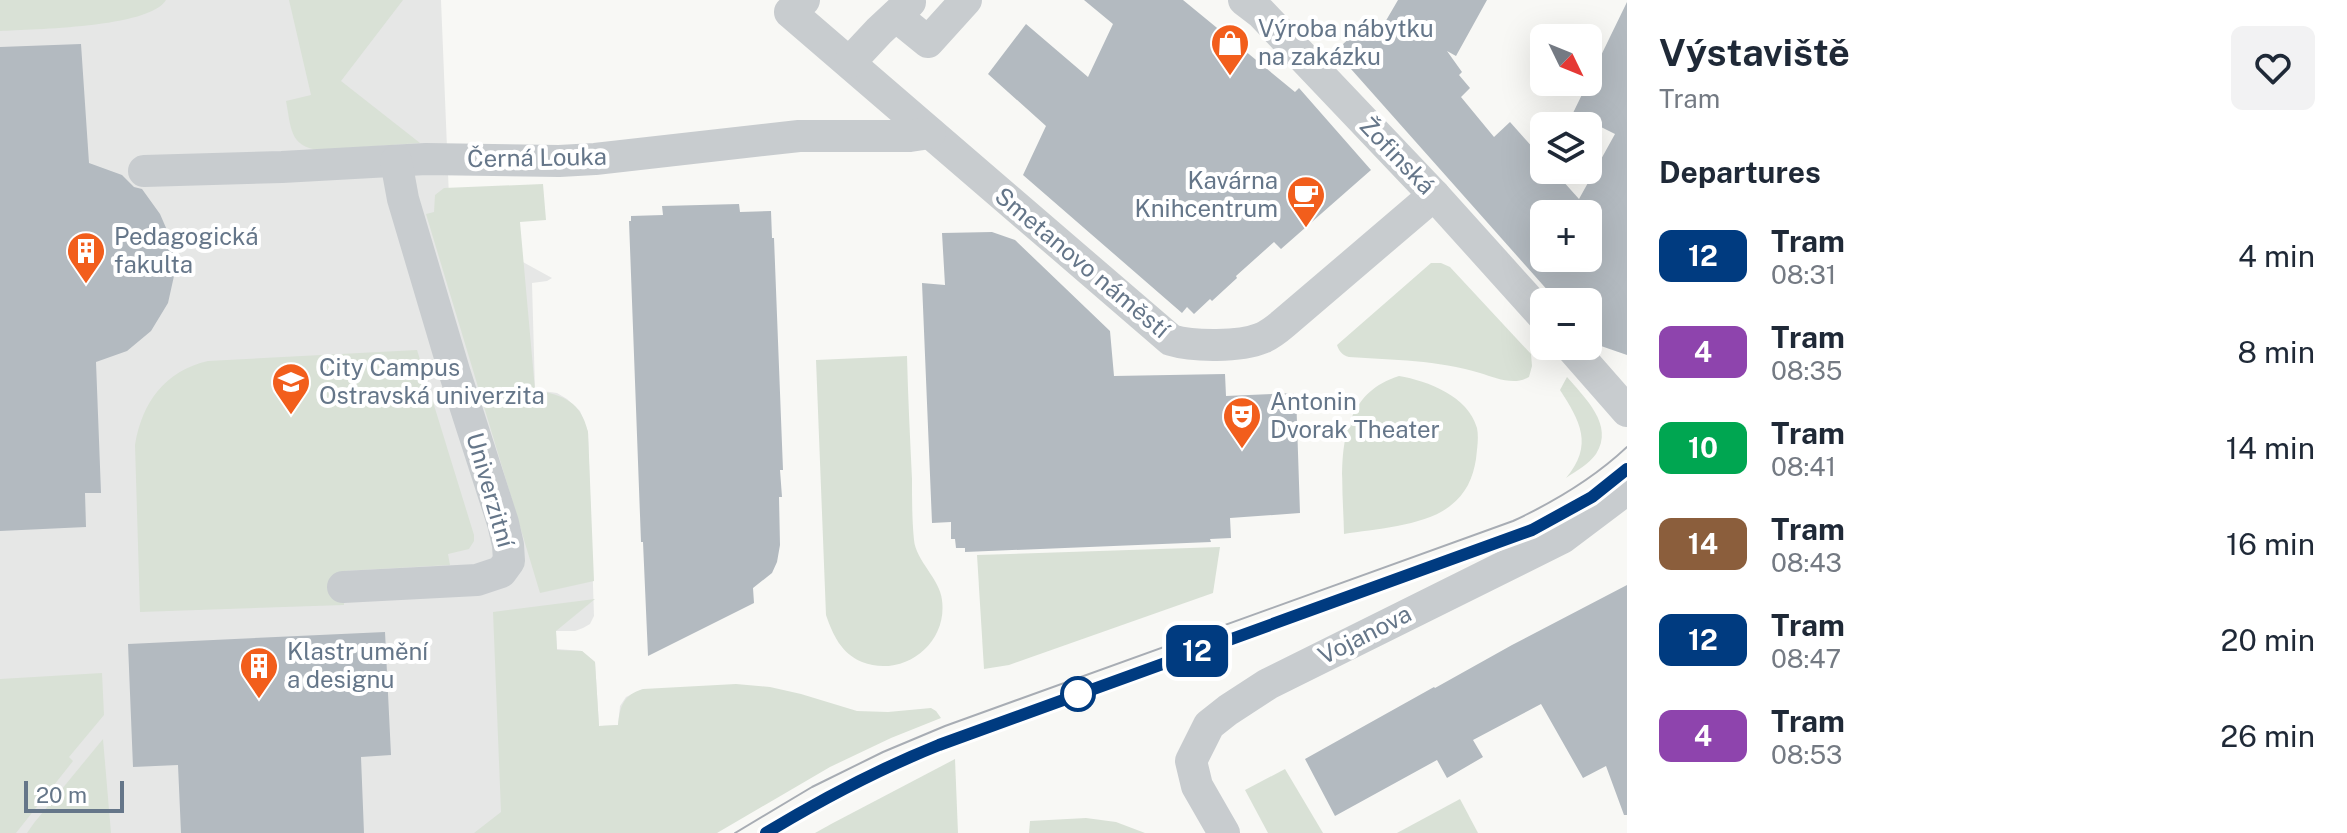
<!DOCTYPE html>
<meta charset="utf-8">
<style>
body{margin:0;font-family:"Public Sans",sans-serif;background:#f2f2f3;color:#1f2937;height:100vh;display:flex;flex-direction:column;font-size:30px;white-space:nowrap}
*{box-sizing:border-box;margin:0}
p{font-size:26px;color:#747a83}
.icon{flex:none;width:44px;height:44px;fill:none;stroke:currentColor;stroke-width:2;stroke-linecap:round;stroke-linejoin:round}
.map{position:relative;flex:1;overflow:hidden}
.sheet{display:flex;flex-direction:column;background:#fff;width:720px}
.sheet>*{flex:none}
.badge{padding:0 16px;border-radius:12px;font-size:28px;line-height:52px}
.needle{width:52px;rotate:133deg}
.tools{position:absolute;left:1530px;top:24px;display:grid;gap:16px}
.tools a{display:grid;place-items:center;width:72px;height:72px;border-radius:12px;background:#fff;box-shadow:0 8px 32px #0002;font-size:40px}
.scale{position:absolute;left:24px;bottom:20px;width:100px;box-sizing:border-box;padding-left:8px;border:4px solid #657689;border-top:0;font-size:22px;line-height:28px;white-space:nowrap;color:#657689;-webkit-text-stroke:6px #fff;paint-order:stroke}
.map>.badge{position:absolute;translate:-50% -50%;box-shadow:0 0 0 4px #fff}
h2{padding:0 32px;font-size:30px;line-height:72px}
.round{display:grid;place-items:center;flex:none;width:84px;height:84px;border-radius:12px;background:#f2f2f3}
.overview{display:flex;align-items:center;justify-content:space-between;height:136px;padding:0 32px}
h1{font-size:38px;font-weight:700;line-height:60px}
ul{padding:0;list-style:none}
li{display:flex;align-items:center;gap:24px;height:96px;padding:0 32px}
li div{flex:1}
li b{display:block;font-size:30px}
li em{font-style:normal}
li .badge{min-width:88px;font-weight:700;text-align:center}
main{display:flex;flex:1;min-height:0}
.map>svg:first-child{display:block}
.built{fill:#e6e7e6}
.green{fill:#d9e1d6}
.building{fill:#b3bac0;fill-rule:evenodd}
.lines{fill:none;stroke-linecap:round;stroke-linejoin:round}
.minor{stroke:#c8cccf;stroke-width:32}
.tram{stroke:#a8adb4;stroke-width:2}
.line-casing{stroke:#fff;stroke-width:18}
.line{stroke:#003b80;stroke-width:12}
.stop-dot{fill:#fff;stroke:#003b80;stroke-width:4}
.labels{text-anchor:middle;stroke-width:8;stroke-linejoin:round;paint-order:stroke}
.poi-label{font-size:24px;fill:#657689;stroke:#fff;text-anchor:start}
.street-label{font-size:24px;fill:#657689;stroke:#fff}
</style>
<main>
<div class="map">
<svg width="1627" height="833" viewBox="0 0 1627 833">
<rect width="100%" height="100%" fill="#f8f8f5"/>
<polygon class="built" points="0,0 441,0 450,222 552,278 547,281 532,283 535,390 557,393 567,399 580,411 588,432 594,616 590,624 583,628 575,631 556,631 557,649 582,651 595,662 599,726 618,725 620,706 626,697 643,689 575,833 0,833"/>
<g class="green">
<path d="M0 0H166C149 28 33 29 0 31Z"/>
<path d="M289 0H403L341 81 420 143 319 150C289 147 291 126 286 101L311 95Z"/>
<path d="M543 184 546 220 520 222 535 390C564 395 581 402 588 432L594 581 540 593 426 214 434 212 435 195 444 188Z"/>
<path d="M1431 263H1441L1450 267 1531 354 1532 366 1529 377C1514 386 1496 378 1480 373 1438 360 1393 360 1349 357 1342 355 1339 351 1337 345Z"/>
<path d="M417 350 474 535V541L469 549 448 554 450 565 343 571 344 605 140 612 135 445C142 402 165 371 208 361Z"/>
<path d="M907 356C908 397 910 438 912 479 912 499 912 520 914 540 916 561 940 579 942 600 948 645 902 678 862 662 841 653 833 635 826 615L816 360Z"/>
<path d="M1399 376C1428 381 1468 396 1477 428 1479 438 1477 449 1476 459 1473 478 1466 494 1450 506 1425 526 1375 529 1344 534 1343 476 1329 398 1399 376Z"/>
<path d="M1567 377C1584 397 1615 425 1596 454 1589 464 1576 471 1566 478 1594 445 1580 421 1560 390Z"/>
<polygon points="1220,547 1213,593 1009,665 984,669 977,555"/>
<path d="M595 599 556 631 557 650 582 651 595 662 599 726 618 725C620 706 623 695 643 689L736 684 770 687 801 694 857 711 888 712 931 708 936 711 941 718 891 738 830 767 717 833H474L501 812 493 612Z"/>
<polygon points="102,673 104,715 69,757 73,761 16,833 0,833 0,679"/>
<polygon points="103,739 111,833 27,833 34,823"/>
<polygon points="955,759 958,833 815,833 833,823"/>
<polygon points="1285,769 1323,833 1268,833 1245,790"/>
<polygon points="1460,799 1478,833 1397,833"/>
<polygon points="1086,818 1116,822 1145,833 1029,833 1030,821"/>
</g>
<g class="building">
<polygon points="1084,0 1183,0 1295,92 1299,88 1371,170 1281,249 1274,242 1236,276 1237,278 1212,301 1210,299 1194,314 1187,307 1182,313 1023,175 1046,126 988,74 1026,24 1088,77 1113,24"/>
<path d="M1398 0H1487L1456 56 1447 51 1462 72 1459 75 1470 88 1461 97 1494 137 1510 122 1544 160V170H1553L1579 199 1615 134 1573 113 1627 2V355L1601 346 1592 340 1588 335V302H1558L1335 51 1359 30 1384 24ZM1544 214H1588V258H1544Z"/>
<polygon points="81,44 89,163 122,175 134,187 142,189 160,214 170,237 176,267 168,303 151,331 127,351 96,362 101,493 85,493 86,527 0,531 0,47"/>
<polygon points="739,204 740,212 771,211 772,238 774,238 783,470 780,470 782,497 779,497 780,545 777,562 772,573 753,588 754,603 648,656 643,542 641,542 629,221 631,221 631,216 663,215 662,206"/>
<polygon points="992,232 1015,240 1110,331 1114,376 1225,374 1226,396 1296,393 1300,513 1230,518 1231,538 1210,539 1211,542 965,552 965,548 956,548 955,539 951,539 951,522 932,523 922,283 945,285 942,233"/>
<polygon points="1627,585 1627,815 1624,815 1606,766 1583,778 1541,704 1473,740 1483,757 1447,778 1437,760 1335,816 1305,759 1434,687 1435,688 1512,645"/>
<polygon points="385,632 391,755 361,757 364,833 181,833 178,765 133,767 128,644"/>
</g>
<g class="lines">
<g class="minor">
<path d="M804 0 790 12 1171 340C1194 347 1240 347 1262 338 1271 334 1277 329 1284 323L1434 195"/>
<polyline points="1244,0 1261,13 1434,195 1544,317"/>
<polyline points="896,16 928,42 966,0"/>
<polyline points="850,62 879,31 910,2"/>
<polyline points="144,171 282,167 426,159 559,161 595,159 799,136 910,136 930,133"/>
<polyline points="1570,346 1627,411"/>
<polyline points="343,587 477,580 501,572 509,561 508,545 503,523 455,374 403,199 396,161"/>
<polyline points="1224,833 1197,786 1191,761 1209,725 1228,710 1268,684 1562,538 1627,489"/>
</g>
<g class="tram">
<path d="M735 833 812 787 883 752 945 726 1513 521C1556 501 1593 479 1627 447"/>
<path d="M766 833C822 799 879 770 939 745L1532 530 1592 497 1627 469"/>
</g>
</g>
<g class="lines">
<defs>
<path id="line" d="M766 833C822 799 879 769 939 745L1532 530 1592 497 1627 469"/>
</defs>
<use href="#line" class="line-casing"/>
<use href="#line" class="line"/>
</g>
<defs>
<symbol id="shop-pin" viewBox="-11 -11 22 30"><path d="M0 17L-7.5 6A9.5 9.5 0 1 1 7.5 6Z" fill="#f25e1c" stroke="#fff"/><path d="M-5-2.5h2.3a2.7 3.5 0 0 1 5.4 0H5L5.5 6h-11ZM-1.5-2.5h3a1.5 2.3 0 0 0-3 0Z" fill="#fff"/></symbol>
<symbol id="cafe-pin" viewBox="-11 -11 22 30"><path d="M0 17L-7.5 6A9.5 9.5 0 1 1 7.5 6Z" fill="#f25e1c" stroke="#fff"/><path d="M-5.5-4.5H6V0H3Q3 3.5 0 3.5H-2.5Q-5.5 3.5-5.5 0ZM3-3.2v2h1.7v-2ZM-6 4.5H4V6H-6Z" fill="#fff"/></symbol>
<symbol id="building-pin" viewBox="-11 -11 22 30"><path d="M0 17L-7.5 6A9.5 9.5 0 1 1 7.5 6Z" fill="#f25e1c" stroke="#fff"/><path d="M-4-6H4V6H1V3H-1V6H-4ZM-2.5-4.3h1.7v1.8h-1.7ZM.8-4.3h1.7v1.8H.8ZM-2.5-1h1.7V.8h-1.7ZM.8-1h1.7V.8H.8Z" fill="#fff"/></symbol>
<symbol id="university-pin" viewBox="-11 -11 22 30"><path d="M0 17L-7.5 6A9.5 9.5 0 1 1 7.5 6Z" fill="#f25e1c" stroke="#fff"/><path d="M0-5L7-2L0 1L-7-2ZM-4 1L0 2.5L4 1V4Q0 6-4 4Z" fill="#fff"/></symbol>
<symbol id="theatre-pin" viewBox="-11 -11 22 30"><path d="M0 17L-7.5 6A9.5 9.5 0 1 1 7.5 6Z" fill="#f25e1c" stroke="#fff"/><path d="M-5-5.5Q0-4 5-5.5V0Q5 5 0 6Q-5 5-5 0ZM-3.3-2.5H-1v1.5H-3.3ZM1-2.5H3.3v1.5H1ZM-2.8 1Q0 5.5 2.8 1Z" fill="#fff"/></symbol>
</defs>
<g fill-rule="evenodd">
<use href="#shop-pin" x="1208" y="21" width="44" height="60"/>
<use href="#cafe-pin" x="1284" y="173" width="44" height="60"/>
<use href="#building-pin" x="64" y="229" width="44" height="60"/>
<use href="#university-pin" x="269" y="360" width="44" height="60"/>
<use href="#theatre-pin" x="1220" y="394" width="44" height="60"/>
<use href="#building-pin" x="237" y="644" width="44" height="60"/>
</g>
<circle class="stop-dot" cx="1078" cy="694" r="16"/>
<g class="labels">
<g class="poi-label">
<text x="1258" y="37">Výroba nábytku<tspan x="1258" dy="28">na zakázku</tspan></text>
<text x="1278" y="189" text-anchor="end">Kavárna<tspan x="1278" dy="28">Knihcentrum</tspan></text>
<text x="114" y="245">Pedagogická<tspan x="114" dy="28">fakulta</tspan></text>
<text x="319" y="376">City Campus<tspan x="319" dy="28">Ostravská univerzita</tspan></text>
<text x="1270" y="410">Antonin<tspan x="1270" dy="28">Dvorak Theater</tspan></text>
<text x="287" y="660">Klastr umění<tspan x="287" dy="28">a designu</tspan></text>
</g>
<g class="street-label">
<text transform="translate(1397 156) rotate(46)" y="8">Žofinská</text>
<text transform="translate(537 158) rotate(-1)" y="8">Černá Louka</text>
<text transform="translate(1082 263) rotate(40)" y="8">Smetanovo náměstí</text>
<text transform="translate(490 490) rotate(74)" y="8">Univerzitní</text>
<text transform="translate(1365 635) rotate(-27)" y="8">Vojanova</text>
</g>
</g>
</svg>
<div class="tools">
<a><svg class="needle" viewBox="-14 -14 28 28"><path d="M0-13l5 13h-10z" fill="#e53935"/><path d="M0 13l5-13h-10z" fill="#747a83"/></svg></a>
<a><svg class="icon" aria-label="layers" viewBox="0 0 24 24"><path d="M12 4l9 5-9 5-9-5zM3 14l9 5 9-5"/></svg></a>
<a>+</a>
<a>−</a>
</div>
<div class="scale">20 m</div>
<b class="badge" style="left:1197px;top:651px;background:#003b80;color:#fff">12</b>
</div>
<section class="sheet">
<div class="overview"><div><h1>Výstaviště</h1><p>Tram</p></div><a class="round"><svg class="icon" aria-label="heart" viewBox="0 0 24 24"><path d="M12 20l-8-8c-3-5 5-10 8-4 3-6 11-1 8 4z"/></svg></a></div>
<h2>Departures</h2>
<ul>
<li><span class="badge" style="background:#003b80;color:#fff">12</span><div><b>Tram</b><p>08:31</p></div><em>4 min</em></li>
<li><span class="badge" style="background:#8e44ad;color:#fff">4</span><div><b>Tram</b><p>08:35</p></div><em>8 min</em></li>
<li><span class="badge" style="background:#00a651;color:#fff">10</span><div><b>Tram</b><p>08:41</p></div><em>14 min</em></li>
<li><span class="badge" style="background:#8b5e3c;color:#fff">14</span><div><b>Tram</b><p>08:43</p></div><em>16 min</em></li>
<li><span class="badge" style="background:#003b80;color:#fff">12</span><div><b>Tram</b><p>08:47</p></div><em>20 min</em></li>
<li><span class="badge" style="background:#8e44ad;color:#fff">4</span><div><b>Tram</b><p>08:53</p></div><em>26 min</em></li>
</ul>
</section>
</main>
